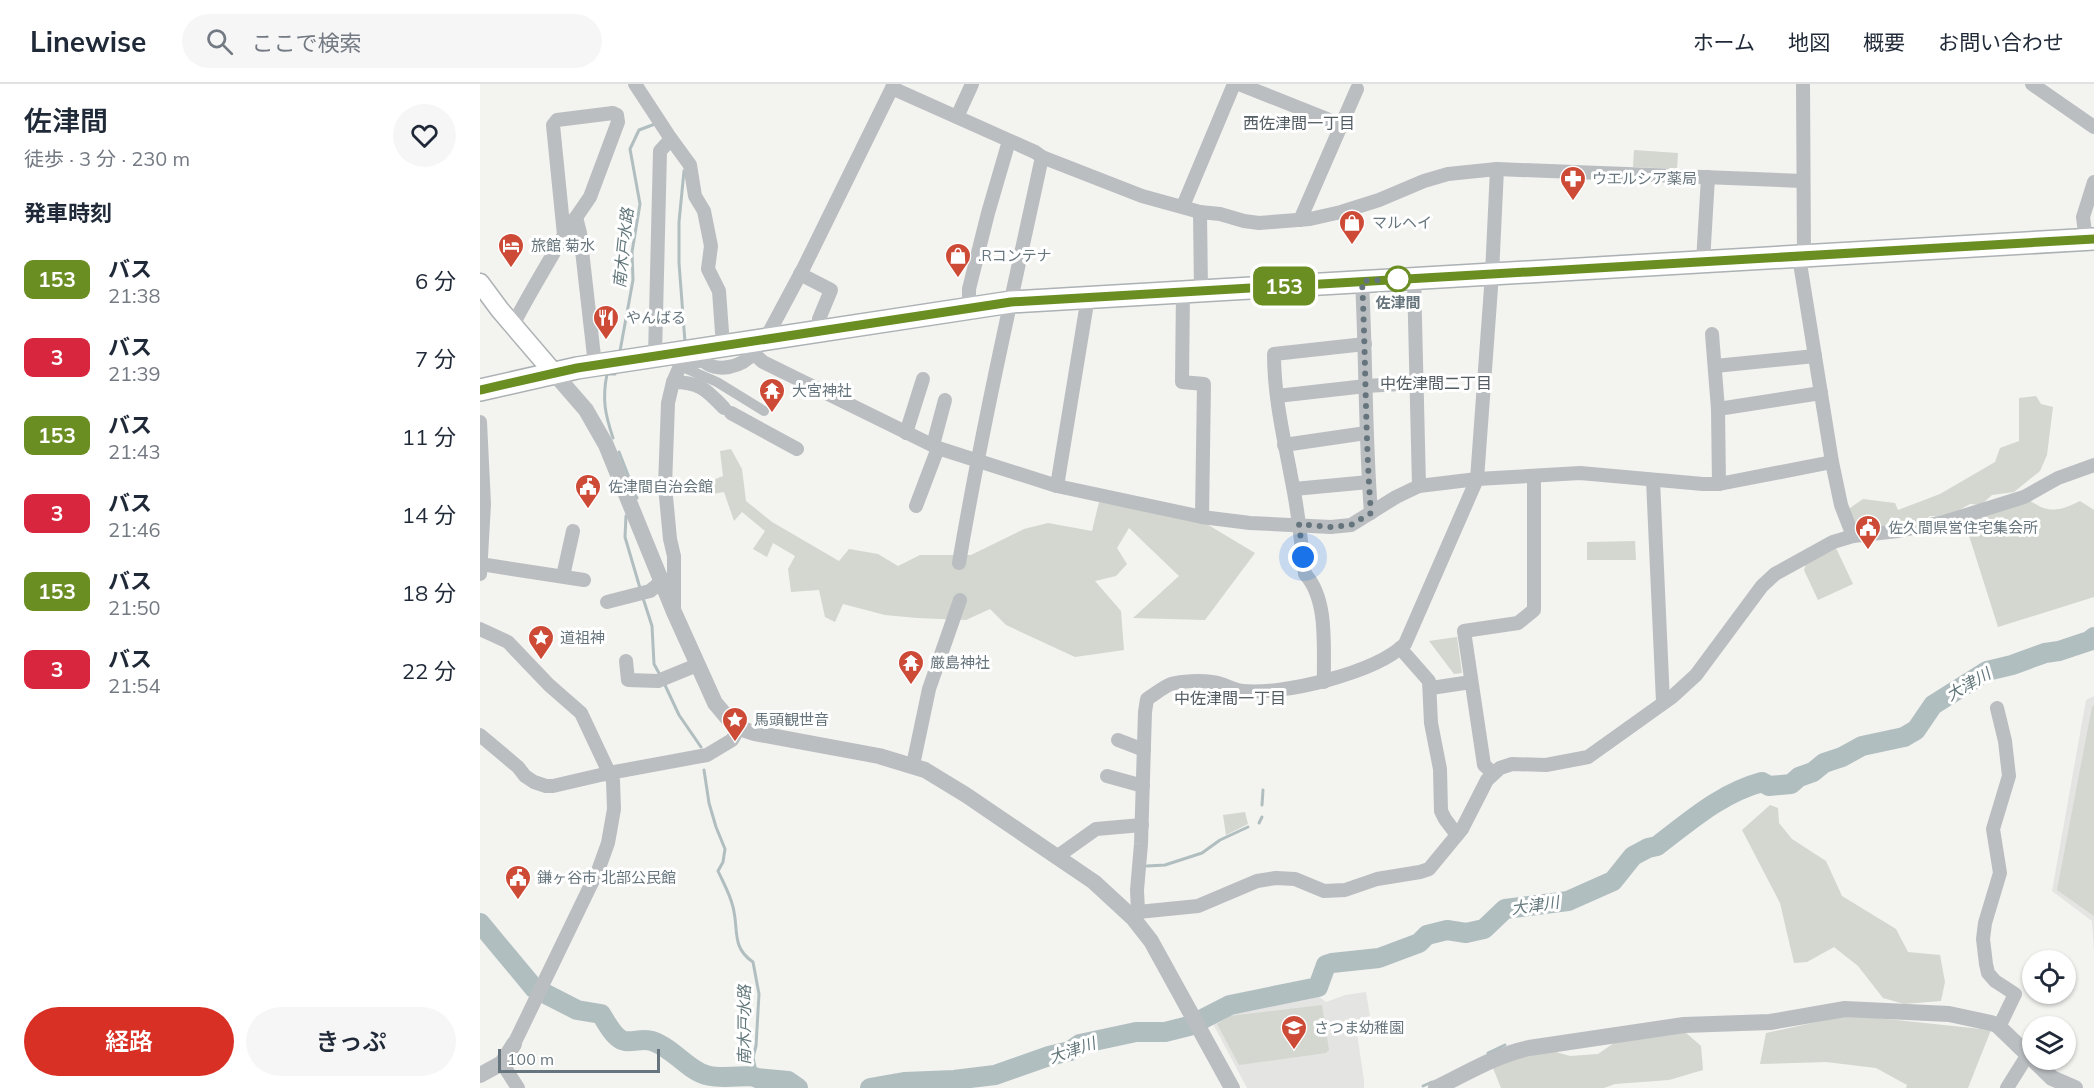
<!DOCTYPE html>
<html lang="ja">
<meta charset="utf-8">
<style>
body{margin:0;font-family:Mulish,"Noto Sans JP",sans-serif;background:#f6f6f7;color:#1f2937;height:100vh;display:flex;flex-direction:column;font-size:22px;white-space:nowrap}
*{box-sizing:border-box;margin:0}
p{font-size:20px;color:#747a83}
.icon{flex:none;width:33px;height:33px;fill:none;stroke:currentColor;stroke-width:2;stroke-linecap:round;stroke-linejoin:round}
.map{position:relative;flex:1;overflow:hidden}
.panel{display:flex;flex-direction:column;background:#fff;width:480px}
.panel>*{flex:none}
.badge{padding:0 12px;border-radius:9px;font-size:21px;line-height:39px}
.fabs{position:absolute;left:1542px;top:866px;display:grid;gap:12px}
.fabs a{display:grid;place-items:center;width:54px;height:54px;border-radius:50%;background:#fff;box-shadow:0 2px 4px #0004;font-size:30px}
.scale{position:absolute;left:18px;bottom:15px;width:162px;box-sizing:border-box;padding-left:6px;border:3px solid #66757d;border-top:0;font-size:16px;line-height:21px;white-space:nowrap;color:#66757d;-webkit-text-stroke:4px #fff;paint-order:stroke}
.you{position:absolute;width:30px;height:30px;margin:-15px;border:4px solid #fff;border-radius:50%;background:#1a73e8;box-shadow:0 0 0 9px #1a73e833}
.map>.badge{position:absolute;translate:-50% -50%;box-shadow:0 0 0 3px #fff}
h2{padding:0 24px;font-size:22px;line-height:54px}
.round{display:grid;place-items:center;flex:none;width:63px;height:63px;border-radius:32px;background:#f6f6f7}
.overview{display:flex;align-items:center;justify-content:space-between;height:102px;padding:0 24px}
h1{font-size:28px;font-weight:600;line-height:45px}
.button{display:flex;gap:12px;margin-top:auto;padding:12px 24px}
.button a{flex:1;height:69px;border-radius:36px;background:#d93025;color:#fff;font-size:24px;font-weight:600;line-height:69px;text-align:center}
.button a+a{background:#f6f6f7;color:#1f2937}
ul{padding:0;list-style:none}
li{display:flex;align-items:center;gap:18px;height:78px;padding:0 24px}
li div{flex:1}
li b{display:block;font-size:22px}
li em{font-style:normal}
li .badge{min-width:66px;font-weight:700;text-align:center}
header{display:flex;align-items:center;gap:36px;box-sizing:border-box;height:84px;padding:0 30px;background:#fff;border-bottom:2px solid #e0e1e3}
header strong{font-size:28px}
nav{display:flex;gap:33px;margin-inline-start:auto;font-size:21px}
.search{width:420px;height:54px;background:#f6f6f7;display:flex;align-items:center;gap:15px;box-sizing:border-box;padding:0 21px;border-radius:33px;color:#747a83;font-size:22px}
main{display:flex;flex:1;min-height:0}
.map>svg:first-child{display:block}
.built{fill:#e4e4e3}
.green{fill:#d3d7cf}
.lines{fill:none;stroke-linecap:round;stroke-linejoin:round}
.stream{stroke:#b1bec0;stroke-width:3}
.river{stroke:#b1bec0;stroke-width:20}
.secondary-casing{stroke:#adb2b5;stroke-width:21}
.primary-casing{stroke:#acb1b3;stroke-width:24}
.pedestrian{stroke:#babec1;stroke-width:10}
.minor{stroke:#babec1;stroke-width:14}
.tertiary{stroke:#babec1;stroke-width:16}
.secondary{stroke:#fff;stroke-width:18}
.primary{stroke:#fff;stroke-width:21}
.line-casing{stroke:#fff;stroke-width:14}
.line{stroke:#6b8e23;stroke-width:9}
.walk{stroke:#66757d;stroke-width:6;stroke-dasharray:0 10.8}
.stop-dot{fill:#fff;stroke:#6b8e23;stroke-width:3}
.labels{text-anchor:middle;stroke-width:6;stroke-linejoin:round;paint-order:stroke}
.poi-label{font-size:15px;fill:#66757d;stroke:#fff;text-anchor:start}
.stop-label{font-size:15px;font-weight:bold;fill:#66757d;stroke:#fff}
.neighbourhood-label{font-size:16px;fill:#535d63;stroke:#fff}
.water-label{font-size:16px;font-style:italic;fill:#62777b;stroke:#fff}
</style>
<header>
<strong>Linewise</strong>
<div class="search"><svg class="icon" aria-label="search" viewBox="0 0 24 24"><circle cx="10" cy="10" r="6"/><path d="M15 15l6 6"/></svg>ここで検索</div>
<nav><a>ホーム</a><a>地図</a><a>概要</a><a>お問い合わせ</a></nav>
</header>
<main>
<section class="panel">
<div class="overview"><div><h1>佐津間</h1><p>徒歩 · 3 分 · 230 m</p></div><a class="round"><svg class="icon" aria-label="heart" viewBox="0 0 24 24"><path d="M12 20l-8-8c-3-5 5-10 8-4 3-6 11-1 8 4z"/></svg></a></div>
<h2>発車時刻</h2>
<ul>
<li><span class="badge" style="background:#6b8e23;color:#fff">153</span><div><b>バス</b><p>21:38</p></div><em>6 分</em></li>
<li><span class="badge" style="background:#d7263d;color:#fff">3</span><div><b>バス</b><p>21:39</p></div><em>7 分</em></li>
<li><span class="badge" style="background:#6b8e23;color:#fff">153</span><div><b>バス</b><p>21:43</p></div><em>11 分</em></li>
<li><span class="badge" style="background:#d7263d;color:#fff">3</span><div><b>バス</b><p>21:46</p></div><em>14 分</em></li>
<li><span class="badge" style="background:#6b8e23;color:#fff">153</span><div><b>バス</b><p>21:50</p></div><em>18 分</em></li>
<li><span class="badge" style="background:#d7263d;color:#fff">3</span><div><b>バス</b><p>21:54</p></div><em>22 分</em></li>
</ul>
<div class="button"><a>経路</a><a>きっぷ</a></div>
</section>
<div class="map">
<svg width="1614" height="1004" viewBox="0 0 1614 1004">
<rect width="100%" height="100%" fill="#f3f3f0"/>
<g class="built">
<polygon points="1614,612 1614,867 1612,837 1572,807 1606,616"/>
<polygon points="886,908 890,932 875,936 884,996 884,1004 767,1004 732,938 746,928 814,918 835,910 846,918 865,911"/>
</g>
<g class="green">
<polygon points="1154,66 1198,69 1197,85 1153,83"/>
<path d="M1556 312 1561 320 1573 323 1567 371 1560 387 1534 408 1512 411 1501 421 1490 420 1467 433 1450 432 1435 442C1414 437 1392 447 1372 439L1370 424 1383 415 1415 419 1418 426 1460 410 1515 378 1520 364 1539 357V314Z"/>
<polygon points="251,365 262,385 266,417 292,438 359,477 369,465 398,470 418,482 440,471 491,471 544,445 568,439 612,447 619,418 725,439 775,469 725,536 653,534 699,492 649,444 637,464 647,480 636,492 615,497 641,527 644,566 595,573 526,541 510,525 486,536 437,534 405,531 363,520 355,538 345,533 339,506 311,508 308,485 315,472 293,459 287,473 273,465 285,447 262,428 254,437 244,408 226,411 223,400 243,392 240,367"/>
<path d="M1549 416C1568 430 1580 427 1600 417L1614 426V513L1518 543 1485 439Z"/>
<polygon points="1155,457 1156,476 1107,476 1107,458"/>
<polygon points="1356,464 1373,500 1338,516 1324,486 1326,480"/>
<polygon points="977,553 982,589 974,590 949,557"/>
<polygon points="1614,621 1614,832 1577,806 1612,623"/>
<polygon points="1290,721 1298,724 1299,739 1312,755 1346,777 1362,812 1416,845 1428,868 1460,871 1465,898 1461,917 1424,920 1403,914 1378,882 1354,863 1327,878 1314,879 1300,819 1262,746"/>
<polygon points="765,728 768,740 746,751 743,731"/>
<polygon points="842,921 849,966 846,969 759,981 737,940 749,932"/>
<polygon points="1369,931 1511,946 1488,1004 1426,1004 1427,1001 1396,984 1346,978 1280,980 1286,949"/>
<polygon points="1204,947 1221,962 1223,986 1189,996 1135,1000 1124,1004 1021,1004 1013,984 1050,969 1076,968 1090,972 1118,970 1134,959"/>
</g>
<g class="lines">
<g class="stream">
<polyline points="204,87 199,138 199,179 205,258"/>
<polyline points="140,267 153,196 152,168 160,120 150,65 159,46 175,40"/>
<path d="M133 354C125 330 122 315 127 290H135"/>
<polyline points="139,368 157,414"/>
<polyline points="146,432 145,453 160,504"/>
<polyline points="163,514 172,542 174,580 180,591"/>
<polyline points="184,599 199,631 221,663"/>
<path d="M224 686 229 719 236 743 245 765 243 778 238 787C243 798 250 810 253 823 259 846 251 863 273 878L279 910 276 962 273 973 277 994"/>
<polyline points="782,721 783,706"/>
<polyline points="779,739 782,733"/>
<polyline points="667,782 685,781 722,769 740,756 768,743"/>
<polyline points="1008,969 1025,961"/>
<polyline points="943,1002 952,998"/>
</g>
<g class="river">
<path d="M0 839 54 904 97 926 121 930C126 938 132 950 140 955 149 961 161 953 172 957 193 964 209 987 226 991 239 995 257 992 272 992L277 994 308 997 318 1004"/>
<path d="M390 1004 424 998 474 996 515 991 569 972 590 967 600 960 656 948H685L709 942 750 921 838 903 846 881 852 879 899 874 939 859 947 851 967 846 986 849 1004 845 1025 825 1088 817 1133 797 1153 772 1168 764 1177 762C1210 737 1241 709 1282 698L1289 702 1311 700 1319 693 1333 688 1344 679 1362 673 1382 662 1424 653 1436 646 1453 621 1507 587 1532 581 1565 569 1579 567 1609 557 1614 553"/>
</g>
<defs>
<polyline id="secondary" points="0,199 20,226 73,288"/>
<polyline id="primary" points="0,306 97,284 531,218 1614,155"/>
</defs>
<use href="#secondary" class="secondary-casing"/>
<use href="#primary" class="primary-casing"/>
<polyline class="pedestrian" points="200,282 237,298 284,327"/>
<g class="minor">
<polyline points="155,0 191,55"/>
<polyline points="759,0 862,41"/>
<polyline points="1323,0 1324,172 1320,179 1352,378 1361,421 1373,452"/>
<polyline points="1552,0 1614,43"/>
<polyline points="412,4 555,68 562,73 662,112 720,128 740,130 764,137 779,139 830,135 861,128 899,116 944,97 968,90 1017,85 1323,97"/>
<polyline points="477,33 492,0"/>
<polyline points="703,122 754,0"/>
<polyline points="720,128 721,206"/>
<polyline points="96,133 100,149 115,281"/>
<polyline points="820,136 877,5"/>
<polyline points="1606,156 1603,133 1614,98"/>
<polyline points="1223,178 1228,93"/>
<polyline points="320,190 351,206 339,235 339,248"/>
<polyline points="934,194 939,402"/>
<path d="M882 197C886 275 885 352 891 429"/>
<polyline points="703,207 702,298 724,300 722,433"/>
<polyline points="489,224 489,205 508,129 529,57"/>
<path d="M33 241C49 210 67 181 84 151L86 148 110 113 138 38 137 31 133 29 77 36 73 41 84 151"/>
<polyline points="1232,250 1238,325 1239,400"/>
<polyline points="285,256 324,183 414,0"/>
<polyline points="271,258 273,269 283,278 458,364 577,402 722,433 770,439 851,443 871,441 916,413 939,402 997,395 1100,389 1223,400 1239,400 1352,378"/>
<polyline points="175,272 180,67 191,55 210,81 215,112 224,127 231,162 228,185 239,207 243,262"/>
<polyline points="1235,282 1335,272"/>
<path d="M193 298C219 298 226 305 244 324"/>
<polyline points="797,312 886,302 937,299"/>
<polyline points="1238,325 1341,309"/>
<polyline points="251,329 317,365"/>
<polyline points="0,338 4,420 0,490"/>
<polyline points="426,349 443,295"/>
<polyline points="453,361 465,316"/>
<polyline points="804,361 886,349"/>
<polyline points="1173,396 1183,618"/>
<polyline points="577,402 608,213"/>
<polyline points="814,405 889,398"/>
<polyline points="436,422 458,364"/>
<path d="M479 479C502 343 533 208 562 73"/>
<polyline points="0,480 104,496"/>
<polyline points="83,492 93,447"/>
<polyline points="127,518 170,507 182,497"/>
<path d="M194 523V472L190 455 185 402 188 319 193 298 200 282 223 276C235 290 263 283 273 269"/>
<polyline points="0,545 28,558 69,601 101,629 133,697 134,725 128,759 119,784 34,960"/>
<polyline points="920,564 949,597 951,639 960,685 961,727 965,735 977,751"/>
<polyline points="146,577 148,596 178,597 217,581"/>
<path d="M844 598C843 566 849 516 825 490 821 461 819 432 813 403 805 359 794 315 794 270L885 260"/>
<polyline points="951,604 991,598"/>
<polyline points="0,651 38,683 45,692 54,698 66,702 73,702 129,689 227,671 252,656 259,644"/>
<polyline points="638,656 664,666"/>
<polyline points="433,681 449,605 480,516"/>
<polyline points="1013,689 1004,681 984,547 1038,539 1054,526 1054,392"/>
<polyline points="627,692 663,702"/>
<polyline points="578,772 616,745 662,741"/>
<polyline points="658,828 718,822 777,797 796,794 815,795 844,807 865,806 897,795 940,788 949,785 982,745 1007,696 1020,684 1032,680 1066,681 1108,673 1192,613 1216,591 1282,502 1295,490 1353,458 1373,452 1418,447 1464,438 1544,413 1578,394 1614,381"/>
<path d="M653 834 658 828 657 806 661 760 665 628 667 615C674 611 683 603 691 600 702 597 720 596 732 598 743 599 753 606 763 607 804 611 895 589 925 560L997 395 1012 190 1017 85"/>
<polyline points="1517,941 1521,939 1535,910 1515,897 1508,889 1506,880 1503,855 1505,839 1520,789 1513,745 1529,692 1525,657 1517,624"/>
<polyline points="22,979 38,1004"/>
<polyline points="1527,1004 1547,972"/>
</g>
<g class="tertiary">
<polyline points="73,288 106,326 126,361 194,528 235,619 251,638 259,644 274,649 399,672 445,686 486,711 614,798 653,834 671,857 752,1004"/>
<polyline points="0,991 22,979 34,960"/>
<path d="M956 1004C987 989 1016 971 1049 964L1204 941 1290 938 1365 925 1469 930 1511 939 1517 941 1572 994 1595 1004"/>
</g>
<use href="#secondary" class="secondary"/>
<use href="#primary" class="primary"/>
</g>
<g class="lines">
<defs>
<polyline id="line" points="0,306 97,284 531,218 1614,155"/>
</defs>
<use href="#line" class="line-casing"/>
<use href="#line" class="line"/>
<path class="walk" d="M823 473 819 440 851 443 871 441 891 429C885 352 886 275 882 197L918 195"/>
</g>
<defs>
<symbol id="pharmacy-pin" viewBox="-11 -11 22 30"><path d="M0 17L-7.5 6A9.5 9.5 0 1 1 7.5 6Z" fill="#cd4b36" stroke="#fff"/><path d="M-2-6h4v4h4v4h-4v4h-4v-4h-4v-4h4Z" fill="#fff"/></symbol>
<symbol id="shop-pin" viewBox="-11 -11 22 30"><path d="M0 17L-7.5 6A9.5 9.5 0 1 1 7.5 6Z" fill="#cd4b36" stroke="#fff"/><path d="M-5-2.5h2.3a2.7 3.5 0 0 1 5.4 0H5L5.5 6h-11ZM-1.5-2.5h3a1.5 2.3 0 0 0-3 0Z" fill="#fff"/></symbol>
<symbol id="hotel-pin" viewBox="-11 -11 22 30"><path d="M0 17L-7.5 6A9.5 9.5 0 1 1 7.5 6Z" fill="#cd4b36" stroke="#fff"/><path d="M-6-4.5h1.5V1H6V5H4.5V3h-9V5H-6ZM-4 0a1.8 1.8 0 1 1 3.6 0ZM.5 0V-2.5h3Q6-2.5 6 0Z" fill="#fff"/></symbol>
<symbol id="restaurant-pin" viewBox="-11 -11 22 30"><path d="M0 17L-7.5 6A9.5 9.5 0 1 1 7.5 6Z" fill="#cd4b36" stroke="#fff"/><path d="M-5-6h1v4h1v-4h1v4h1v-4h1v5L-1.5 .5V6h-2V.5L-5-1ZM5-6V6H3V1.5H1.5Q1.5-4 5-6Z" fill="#fff"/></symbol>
<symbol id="temple-pin" viewBox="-11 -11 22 30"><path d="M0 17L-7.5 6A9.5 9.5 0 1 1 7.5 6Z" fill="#cd4b36" stroke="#fff"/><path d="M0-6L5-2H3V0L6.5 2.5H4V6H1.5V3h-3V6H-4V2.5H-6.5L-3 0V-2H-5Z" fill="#fff"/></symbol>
<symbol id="civic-pin" viewBox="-11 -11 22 30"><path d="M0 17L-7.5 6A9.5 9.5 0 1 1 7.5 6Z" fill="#cd4b36" stroke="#fff"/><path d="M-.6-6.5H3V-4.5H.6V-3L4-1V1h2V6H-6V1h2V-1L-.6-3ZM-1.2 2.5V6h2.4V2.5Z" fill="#fff"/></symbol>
<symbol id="sight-pin" viewBox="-11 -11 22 30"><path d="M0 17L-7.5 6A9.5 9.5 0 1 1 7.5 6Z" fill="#cd4b36" stroke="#fff"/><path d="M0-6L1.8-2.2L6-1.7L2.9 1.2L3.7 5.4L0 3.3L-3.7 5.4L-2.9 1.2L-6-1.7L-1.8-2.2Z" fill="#fff"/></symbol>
<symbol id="school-pin" viewBox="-11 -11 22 30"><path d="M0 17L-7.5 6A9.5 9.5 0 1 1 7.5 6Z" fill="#cd4b36" stroke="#fff"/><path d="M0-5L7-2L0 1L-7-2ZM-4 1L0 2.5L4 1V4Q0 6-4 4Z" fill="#fff"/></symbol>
</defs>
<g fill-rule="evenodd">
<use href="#pharmacy-pin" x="1078" y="80" width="30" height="40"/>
<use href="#shop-pin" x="857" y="124" width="30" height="40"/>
<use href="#hotel-pin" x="16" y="147" width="30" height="40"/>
<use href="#shop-pin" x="463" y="157" width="30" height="40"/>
<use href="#restaurant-pin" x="111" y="219" width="30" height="40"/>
<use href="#temple-pin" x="277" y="292" width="30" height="40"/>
<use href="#civic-pin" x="93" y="388" width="30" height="40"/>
<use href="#civic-pin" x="1373" y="429" width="30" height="40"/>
<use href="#sight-pin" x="46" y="539" width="30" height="40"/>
<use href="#temple-pin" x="416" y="564" width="30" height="40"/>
<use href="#sight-pin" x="240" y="621" width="30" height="40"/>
<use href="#civic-pin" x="23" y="779" width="30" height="40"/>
<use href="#school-pin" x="799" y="929" width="30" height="40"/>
</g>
<circle class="stop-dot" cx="918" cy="195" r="12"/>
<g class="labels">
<g class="poi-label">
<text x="1112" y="100">ウエルシア薬局</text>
<text x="892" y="144">マルヘイ</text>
<text x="51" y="167">旅館 菊水</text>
<text x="498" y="177">.Rコンテナ</text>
<text x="146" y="239">やんばる</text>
<text x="312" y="312">大宮神社</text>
<text x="128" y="408">佐津間自治会館</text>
<text x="1408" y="449">佐久間県営住宅集会所</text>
<text x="80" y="559">道祖神</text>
<text x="450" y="584">厳島神社</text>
<text x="274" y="641">馬頭観世音</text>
<text x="57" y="799">鎌ヶ谷市 北部公民館</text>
<text x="834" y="949">さつま幼稚園</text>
</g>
<g class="stop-label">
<text x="918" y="224">佐津間</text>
</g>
<g class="neighbourhood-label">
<text x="819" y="45">西佐津間一丁目</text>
<text x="956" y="305">中佐津間二丁目</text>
<text x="750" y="620">中佐津間一丁目</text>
</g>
<g class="water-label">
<text transform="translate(143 164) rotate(-84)" y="6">南木戸水路</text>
<text transform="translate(1488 600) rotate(-30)" y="6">大津川</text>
<text transform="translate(1055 821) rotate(-8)" y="6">大津川</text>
<text transform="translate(264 941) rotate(-90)" y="6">南木戸水路</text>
<text transform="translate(592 966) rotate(-19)" y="6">大津川</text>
</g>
</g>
</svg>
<div class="fabs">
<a><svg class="icon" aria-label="locate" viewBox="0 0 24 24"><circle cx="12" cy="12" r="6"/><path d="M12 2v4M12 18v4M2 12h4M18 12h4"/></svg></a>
<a><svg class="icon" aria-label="layers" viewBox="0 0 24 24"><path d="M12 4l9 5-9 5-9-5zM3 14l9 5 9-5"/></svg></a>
</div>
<div class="scale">100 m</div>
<div class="you" style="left:823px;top:473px"></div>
<b class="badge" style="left:804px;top:202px;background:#6b8e23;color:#fff">153</b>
</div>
</main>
